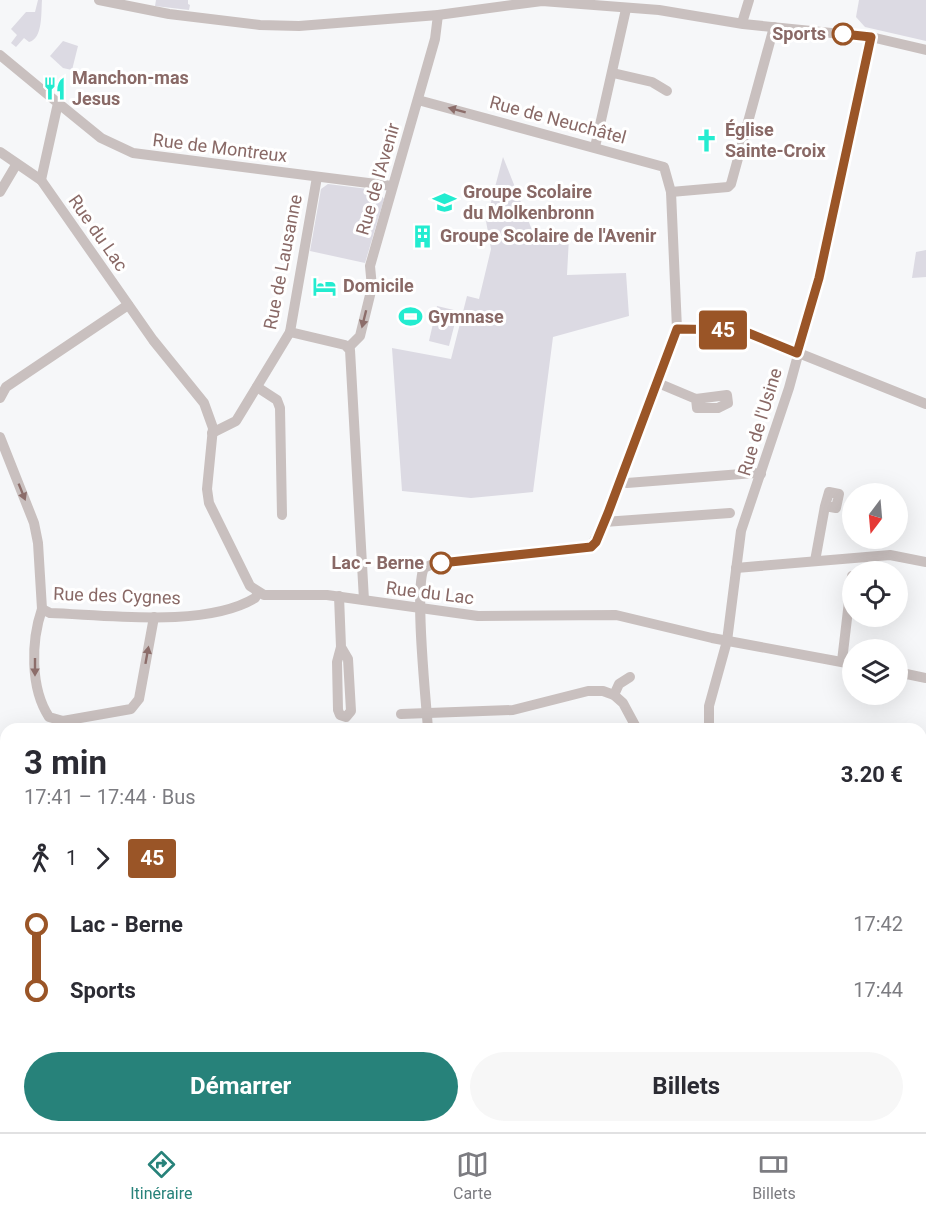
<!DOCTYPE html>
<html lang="fr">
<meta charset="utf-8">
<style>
body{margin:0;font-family:Roboto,sans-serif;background:#f7f7f7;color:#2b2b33;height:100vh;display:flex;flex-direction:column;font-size:22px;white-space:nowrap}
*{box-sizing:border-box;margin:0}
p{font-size:20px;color:#7c7c81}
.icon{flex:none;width:33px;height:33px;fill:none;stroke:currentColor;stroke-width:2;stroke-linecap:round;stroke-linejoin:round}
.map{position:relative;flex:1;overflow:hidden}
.side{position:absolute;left:0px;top:723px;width:927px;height:410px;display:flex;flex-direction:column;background:#fff;border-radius:18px 18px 0 0;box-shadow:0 6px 24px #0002}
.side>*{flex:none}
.badge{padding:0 12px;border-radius:4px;font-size:21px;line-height:39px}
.needle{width:39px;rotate:196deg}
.tools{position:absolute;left:842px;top:483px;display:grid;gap:12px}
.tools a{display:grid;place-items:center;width:66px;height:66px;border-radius:50%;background:#fff;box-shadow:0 6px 24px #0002;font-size:30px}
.map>.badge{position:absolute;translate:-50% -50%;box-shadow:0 0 0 3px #fff}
.legs{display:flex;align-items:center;gap:9px;height:66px;padding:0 24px;font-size:20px}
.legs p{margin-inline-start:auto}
.headline{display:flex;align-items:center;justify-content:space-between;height:102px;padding:0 24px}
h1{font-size:33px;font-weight:700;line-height:45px}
.primary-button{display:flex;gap:12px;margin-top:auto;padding:12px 24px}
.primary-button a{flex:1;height:69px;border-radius:36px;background:#27827a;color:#fff;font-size:24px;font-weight:700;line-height:69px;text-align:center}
.primary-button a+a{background:#f7f7f7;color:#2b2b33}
ul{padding:0 24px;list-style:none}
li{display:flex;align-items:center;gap:21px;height:66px;font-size:22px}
li i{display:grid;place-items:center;width:9px;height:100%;margin:0 8px;background:currentColor}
li i::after{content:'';width:15px;height:15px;margin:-8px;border:4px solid;border-radius:50%;background:#fff}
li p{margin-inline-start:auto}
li:first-child i{background:linear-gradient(#0000 50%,currentColor 0)}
li:last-child i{background:linear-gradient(currentColor 50%,#0000 0)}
.dock{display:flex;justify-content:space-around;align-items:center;height:84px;border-top:2px solid #e1e1e2;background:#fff;font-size:16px;color:#7c7c81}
.dock a{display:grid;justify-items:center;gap:3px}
.dock .current{color:#27827a}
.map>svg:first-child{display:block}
.green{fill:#dcdae3}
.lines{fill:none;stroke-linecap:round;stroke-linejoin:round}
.minor{stroke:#c9c0bf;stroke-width:10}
.oneway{fill:#8c6d6a}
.line-1-casing{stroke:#fff;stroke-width:14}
.line-1{stroke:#9a5527;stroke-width:9}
.stop-1-dot{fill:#fff;stroke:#9a5527;stroke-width:3}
.labels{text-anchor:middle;stroke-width:6;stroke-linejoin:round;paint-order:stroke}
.stop-label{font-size:18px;font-weight:bold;fill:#896966;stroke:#fff;text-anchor:end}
.poi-label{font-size:18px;font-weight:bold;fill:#896966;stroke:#fff;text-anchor:start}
.street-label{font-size:18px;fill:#896966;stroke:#fff}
</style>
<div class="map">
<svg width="926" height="1132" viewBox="0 0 926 1132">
<rect width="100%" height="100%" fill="#f6f7f9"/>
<g class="green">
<path d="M38 0H42C41 13 43 39 29 42L24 38 16 47 11 43 17 35 11 29 26 12H35Z"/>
<polygon points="156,0 188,0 188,4 190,5 189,10 155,6"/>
<polygon points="859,0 926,0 926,41 865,27 856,17"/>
<polygon points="63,41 78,46 72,70 63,68 50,56"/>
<polygon points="503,157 532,230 569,237 567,275 626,273 629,316 553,337 533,492 471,498 402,491 392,348 451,359 467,296 479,299 491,249 486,221"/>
<polygon points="328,184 376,190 384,199 365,263 310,251 321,189"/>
<polygon points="926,250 926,277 912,278 916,252"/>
<polygon points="437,306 458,311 449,346 429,341"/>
<polygon points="0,752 6,754 6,860 0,866"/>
<polygon points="488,1127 488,1126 566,1127 565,1132 489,1132"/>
</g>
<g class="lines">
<g class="minor">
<polyline points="99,0 169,14 260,25 299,26 438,15 542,1 659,10 743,24 871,37 926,50"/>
<polyline points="742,23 749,0"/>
<polyline points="0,55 58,103 41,180"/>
<polyline points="613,73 652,82 667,91"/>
<path d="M418 100 664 167 671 192 677 329 608 513 591 547 433 564 424 568C414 588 426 700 428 729"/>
<polyline points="58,103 101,138 133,153 392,186"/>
<polyline points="595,147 626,9"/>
<polyline points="0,152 41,180 153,340 204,403 213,428 207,489 209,503 250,586 264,595 327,595 478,616 616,615 712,638 852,664"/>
<polyline points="0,192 16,165"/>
<polyline points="671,192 728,187 731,184 774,27"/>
<polyline points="677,329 741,330 926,404"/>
<polyline points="290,332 345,345 350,350 364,600"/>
<polyline points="349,347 360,336 372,287 370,266 435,39 438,15"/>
<polyline points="658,383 696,399 697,408 718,408 728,403 727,395 696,399"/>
<polyline points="257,387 277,400 280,408 282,515"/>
<polyline points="0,398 6,387 128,305"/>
<polyline points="212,433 236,421 290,332 317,177"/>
<polyline points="0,437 34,523 38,543 42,609"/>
<polyline points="620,481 627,483 754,473 761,474"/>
<polyline points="604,522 730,513"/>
<polyline points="815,561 825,506 836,508 839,494 829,492 825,506"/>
<polyline points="736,568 890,555 926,562"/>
<polyline points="339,596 341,647 348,659 351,711 346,717 340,715 338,710 337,662 341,647"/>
<path d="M42 609C31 641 30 688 49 717L63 721 131 709 139 699 154 617"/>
<path d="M42 609 50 613C107 615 206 628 255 598L258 593"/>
<polyline points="842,661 852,576"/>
<polyline points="897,672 926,678"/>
<polyline points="614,695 619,684 630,677"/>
<polyline points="401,714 513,710 588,691 603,691 614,695 623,703 637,729"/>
<polyline points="709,729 709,706 727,641 741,531 789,388 819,278 871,37"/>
</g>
</g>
<defs><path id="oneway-solid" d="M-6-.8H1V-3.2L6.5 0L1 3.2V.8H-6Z" transform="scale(1.5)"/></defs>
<g class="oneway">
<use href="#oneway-solid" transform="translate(457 110) rotate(-165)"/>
<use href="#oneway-solid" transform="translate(364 319) rotate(104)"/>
<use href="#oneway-solid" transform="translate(22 492) rotate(68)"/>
<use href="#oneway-solid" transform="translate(147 655) rotate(-80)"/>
<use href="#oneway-solid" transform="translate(35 667) rotate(90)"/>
</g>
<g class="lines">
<defs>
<polyline id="line-1" points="441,563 591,547 596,542 608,513 677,329 741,330 797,353 819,278 871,37 843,34"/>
</defs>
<use href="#line-1" class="line-1-casing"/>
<use href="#line-1" class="line-1"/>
</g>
<defs>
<symbol id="restaurant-bare" viewBox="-9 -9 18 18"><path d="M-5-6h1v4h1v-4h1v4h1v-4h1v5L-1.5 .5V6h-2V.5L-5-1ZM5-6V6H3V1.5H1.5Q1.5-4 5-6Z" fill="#23ecd0" stroke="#fff" stroke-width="2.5" paint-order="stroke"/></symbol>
<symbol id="church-bare" viewBox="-9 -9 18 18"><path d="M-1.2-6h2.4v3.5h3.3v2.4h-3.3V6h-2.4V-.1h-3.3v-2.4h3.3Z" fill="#23ecd0" stroke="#fff" stroke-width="2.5" paint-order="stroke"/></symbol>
<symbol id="school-bare" viewBox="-9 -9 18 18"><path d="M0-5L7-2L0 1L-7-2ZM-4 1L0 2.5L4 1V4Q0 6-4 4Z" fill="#23ecd0" stroke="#fff" stroke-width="2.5" paint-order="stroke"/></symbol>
<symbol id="building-bare" viewBox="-9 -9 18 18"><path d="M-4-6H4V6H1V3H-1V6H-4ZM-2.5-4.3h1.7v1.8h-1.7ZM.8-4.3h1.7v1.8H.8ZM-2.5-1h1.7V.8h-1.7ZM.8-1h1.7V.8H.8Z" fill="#23ecd0" stroke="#fff" stroke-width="2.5" paint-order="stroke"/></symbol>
<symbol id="hotel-bare" viewBox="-9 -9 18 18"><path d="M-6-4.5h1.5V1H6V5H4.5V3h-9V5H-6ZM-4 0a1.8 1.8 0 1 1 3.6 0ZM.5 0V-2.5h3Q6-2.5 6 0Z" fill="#23ecd0" stroke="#fff" stroke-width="2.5" paint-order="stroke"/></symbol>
<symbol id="stadium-bare" viewBox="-9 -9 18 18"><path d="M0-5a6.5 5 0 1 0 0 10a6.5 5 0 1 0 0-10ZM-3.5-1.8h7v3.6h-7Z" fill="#23ecd0" stroke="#fff" stroke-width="2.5" paint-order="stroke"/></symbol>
</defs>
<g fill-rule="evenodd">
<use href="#restaurant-bare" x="38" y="72" width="33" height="33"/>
<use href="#church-bare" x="690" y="124" width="33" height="33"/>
<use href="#school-bare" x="428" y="186" width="33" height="33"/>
<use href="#building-bare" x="406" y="220" width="33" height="33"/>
<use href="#hotel-bare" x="308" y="270" width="33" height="33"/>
<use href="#stadium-bare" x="394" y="300" width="33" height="33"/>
</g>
<g class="stop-1-dot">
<circle cx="843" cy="34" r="10"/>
<circle cx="441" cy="563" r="10"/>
</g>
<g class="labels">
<g class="stop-label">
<text x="826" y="40">Sports</text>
<text x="424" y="569">Lac - Berne</text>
</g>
<g class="poi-label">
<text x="72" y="84">Manchon-mas<tspan x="72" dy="21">Jesus</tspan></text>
<text x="725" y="136">Église<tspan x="725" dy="21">Sainte-Croix</tspan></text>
<text x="463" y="198">Groupe Scolaire<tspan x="463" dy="21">du Molkenbronn</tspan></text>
<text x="440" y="242">Groupe Scolaire de l'Avenir</text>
<text x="343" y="292">Domicile</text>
<text x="428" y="323">Gymnase</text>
</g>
<g class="street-label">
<text transform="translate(558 120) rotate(15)" y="6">Rue de Neuchâtel</text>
<text transform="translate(220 148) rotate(7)" y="6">Rue de Montreux</text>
<text transform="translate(378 179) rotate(-74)" y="6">Rue de l'Avenir</text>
<text transform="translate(98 233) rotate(55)" y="6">Rue du Lac</text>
<text transform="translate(283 262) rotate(-79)" y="6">Rue de Lausanne</text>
<text transform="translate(760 422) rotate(-73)" y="6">Rue de l'Usine</text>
<text transform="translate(430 593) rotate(7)" y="6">Rue du Lac</text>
<text transform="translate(117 596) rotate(2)" y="6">Rue des Cygnes</text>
</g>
</g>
</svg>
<div class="tools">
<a><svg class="needle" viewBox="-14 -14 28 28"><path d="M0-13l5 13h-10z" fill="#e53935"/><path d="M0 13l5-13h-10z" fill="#7c7c81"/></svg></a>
<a><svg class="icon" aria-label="locate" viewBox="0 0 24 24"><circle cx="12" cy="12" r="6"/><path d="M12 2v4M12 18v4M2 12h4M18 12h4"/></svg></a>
<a><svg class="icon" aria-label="layers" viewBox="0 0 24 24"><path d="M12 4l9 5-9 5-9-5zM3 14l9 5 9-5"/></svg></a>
</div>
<b class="badge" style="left:723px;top:330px;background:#9a5527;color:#fff">45</b>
<section class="side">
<div class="headline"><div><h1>3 min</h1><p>17:41 – 17:44 · Bus</p></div><b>3.20 €</b></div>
<div class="legs"><svg class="icon" aria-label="walk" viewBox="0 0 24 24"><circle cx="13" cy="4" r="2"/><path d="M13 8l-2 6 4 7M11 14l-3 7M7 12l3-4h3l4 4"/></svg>1<svg class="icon" aria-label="forward" viewBox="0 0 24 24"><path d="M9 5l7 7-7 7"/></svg><b class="badge" style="background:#9a5527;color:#fff">45</b></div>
<ul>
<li><i style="color:#9a5527"></i><b>Lac - Berne</b><p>17:42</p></li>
<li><i style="color:#9a5527"></i><b>Sports</b><p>17:44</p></li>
</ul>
<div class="primary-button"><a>Démarrer</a><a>Billets</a></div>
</section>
</div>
<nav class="dock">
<a class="current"><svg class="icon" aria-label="directions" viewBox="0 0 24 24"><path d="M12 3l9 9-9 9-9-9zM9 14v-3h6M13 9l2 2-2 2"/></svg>Itinéraire</a>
<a><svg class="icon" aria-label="map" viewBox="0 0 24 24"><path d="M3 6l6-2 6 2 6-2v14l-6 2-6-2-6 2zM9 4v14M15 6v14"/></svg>Carte</a>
<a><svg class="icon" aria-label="tickets" viewBox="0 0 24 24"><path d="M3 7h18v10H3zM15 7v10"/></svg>Billets</a>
</nav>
